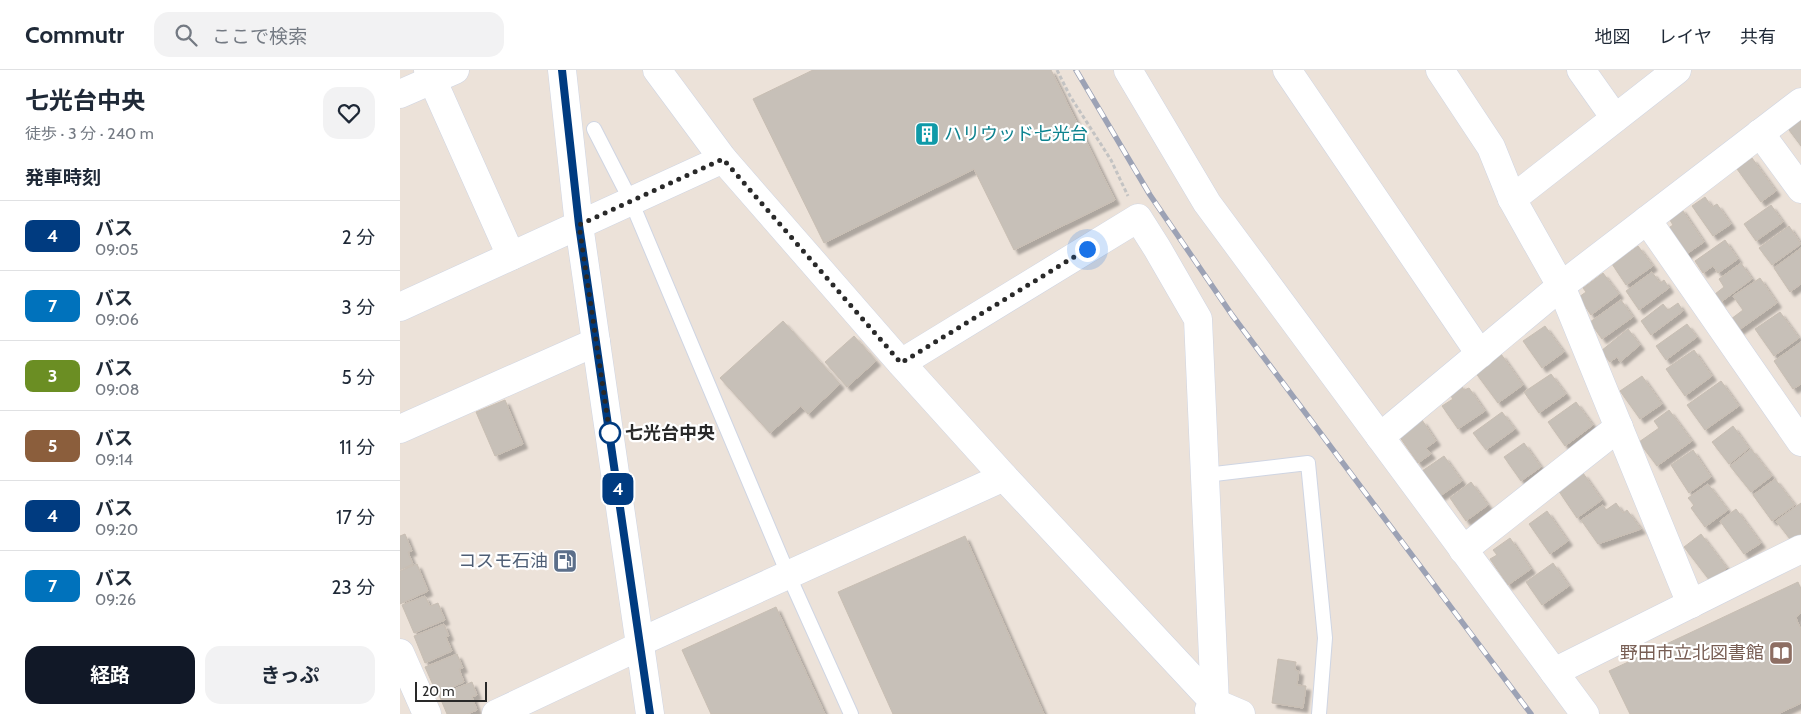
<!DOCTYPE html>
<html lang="ja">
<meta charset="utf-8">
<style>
body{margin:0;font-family:Cabin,"Noto Sans JP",sans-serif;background:#f2f2f3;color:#1f2937;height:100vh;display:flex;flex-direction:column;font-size:19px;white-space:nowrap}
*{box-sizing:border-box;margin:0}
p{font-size:16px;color:#747a83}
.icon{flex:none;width:28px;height:28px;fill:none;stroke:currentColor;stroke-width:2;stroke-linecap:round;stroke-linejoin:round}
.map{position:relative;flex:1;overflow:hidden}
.sheet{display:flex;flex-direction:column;background:#fff;width:400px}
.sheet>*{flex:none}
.badge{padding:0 10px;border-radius:8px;font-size:18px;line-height:32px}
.scale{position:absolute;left:15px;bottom:12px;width:72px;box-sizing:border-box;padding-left:5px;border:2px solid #292929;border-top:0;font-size:14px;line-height:18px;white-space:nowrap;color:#292929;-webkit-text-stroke:4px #fff;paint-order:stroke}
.you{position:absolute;width:25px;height:25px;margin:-12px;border:4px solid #fff;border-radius:50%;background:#1a73e8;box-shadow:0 0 0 8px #1a73e833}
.map>.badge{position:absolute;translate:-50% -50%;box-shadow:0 0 0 2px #fff}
h2{padding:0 25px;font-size:19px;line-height:45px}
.round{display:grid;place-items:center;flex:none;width:52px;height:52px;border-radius:15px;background:#f2f2f3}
.head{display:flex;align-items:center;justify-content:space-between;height:85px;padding:0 25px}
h1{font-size:24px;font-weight:700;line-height:38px}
.action{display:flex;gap:10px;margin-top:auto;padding:10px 25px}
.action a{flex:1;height:58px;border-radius:15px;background:#111827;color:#fff;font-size:20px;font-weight:700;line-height:58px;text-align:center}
.action a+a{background:#f2f2f3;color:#1f2937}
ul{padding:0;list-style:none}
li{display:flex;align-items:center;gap:15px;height:70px;padding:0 25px;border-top:1px solid #e0e1e3}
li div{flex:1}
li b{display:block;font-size:19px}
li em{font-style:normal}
li .badge{min-width:55px;font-weight:700;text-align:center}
header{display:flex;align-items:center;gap:30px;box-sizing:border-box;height:70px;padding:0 25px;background:#fff;border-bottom:1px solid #e0e1e3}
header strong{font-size:24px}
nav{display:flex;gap:28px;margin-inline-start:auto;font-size:18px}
.search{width:350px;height:45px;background:#f2f2f3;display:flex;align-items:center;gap:12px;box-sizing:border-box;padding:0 18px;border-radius:15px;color:#747a83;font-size:19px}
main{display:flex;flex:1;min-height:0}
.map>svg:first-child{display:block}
.building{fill:#c7c0b8;stroke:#c8beb3;filter:url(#shadow)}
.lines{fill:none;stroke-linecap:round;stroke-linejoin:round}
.service-casing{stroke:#cfd5e3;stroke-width:16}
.minor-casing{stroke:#cfd5e3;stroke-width:29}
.tertiary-casing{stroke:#cfd5e3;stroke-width:29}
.path{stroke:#c3c3c3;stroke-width:3;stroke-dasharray:4 2.5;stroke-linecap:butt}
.service{stroke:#fff;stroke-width:14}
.minor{stroke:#fff;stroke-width:28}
.tertiary{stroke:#fff;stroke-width:28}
.rail-casing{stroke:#9ca2b5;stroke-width:5.5}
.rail{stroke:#fff;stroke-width:4;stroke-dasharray:11;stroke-linecap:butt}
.line-casing{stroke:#fff;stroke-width:11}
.line{stroke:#003b80;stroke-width:8}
.walk{stroke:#292929;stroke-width:5;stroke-dasharray:0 9}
.stop-dot{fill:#fff;stroke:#003b80;stroke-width:2.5}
.labels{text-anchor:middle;stroke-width:4.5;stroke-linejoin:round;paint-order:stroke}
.culture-label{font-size:18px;fill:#0d838f;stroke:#fff;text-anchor:start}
.stop-label{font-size:18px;font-weight:bold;fill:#292929;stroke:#fff;text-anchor:start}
.service-label{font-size:18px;fill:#4e5e75;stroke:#fff;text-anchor:end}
.education-label{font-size:18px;fill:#785e54;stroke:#fff;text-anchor:end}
</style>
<header>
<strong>Commutr</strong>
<div class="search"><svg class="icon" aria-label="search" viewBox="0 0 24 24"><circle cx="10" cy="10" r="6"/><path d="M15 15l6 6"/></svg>ここで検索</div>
<nav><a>地図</a><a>レイヤ</a><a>共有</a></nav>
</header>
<main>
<section class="sheet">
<div class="head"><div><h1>七光台中央</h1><p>徒歩 · 3 分 · 240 m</p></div><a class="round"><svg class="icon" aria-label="heart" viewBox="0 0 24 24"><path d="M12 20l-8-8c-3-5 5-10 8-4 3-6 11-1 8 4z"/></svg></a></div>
<h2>発車時刻</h2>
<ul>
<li><span class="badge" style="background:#003b80;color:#fff">4</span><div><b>バス</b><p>09:05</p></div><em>2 分</em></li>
<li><span class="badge" style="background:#0072bc;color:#fff">7</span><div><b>バス</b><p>09:06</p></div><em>3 分</em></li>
<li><span class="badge" style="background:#6b8e23;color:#fff">3</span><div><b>バス</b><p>09:08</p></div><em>5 分</em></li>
<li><span class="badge" style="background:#8b5e3c;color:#fff">5</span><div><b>バス</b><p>09:14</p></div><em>11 分</em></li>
<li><span class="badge" style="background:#003b80;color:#fff">4</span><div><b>バス</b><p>09:20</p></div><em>17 分</em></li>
<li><span class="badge" style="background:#0072bc;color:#fff">7</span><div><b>バス</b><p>09:26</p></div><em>23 分</em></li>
</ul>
<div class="action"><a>経路</a><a>きっぷ</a></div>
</section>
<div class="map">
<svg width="1401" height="644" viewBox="0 0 1401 644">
<defs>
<filter id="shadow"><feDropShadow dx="4.5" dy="4.5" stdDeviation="1" flood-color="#0004"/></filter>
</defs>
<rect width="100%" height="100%" fill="#ece2d9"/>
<g class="building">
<polygon points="413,0 651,0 715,130 614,180 574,99 424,173 353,29"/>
<polygon points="1401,46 1401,76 1386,56"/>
<polygon points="1352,88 1376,121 1361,132 1337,99"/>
<polygon points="1305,127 1312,137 1317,134 1331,154 1313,166 1292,136"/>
<polygon points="1371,135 1383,152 1356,171 1344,154"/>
<polygon points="1281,138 1304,172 1285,185 1267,159 1273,155 1268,147"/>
<polygon points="1389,156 1401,174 1372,195 1359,178"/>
<polygon points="1325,170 1338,189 1318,203 1313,196 1303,203 1295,191"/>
<polygon points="1238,176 1253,196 1226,215 1212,194"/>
<polygon points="1401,178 1401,214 1390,222 1374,198"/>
<polygon points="1341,193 1352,209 1321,232 1315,224 1324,217 1319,209"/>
<polygon points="1252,202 1260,213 1264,210 1269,218 1239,240 1226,221"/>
<polygon points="1203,203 1219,224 1191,245 1179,227 1186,222 1183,218"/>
<polygon points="1360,208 1377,233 1339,260 1331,249 1343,240 1333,226"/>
<polygon points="1221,230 1233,247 1202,269 1190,252"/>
<polygon points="1278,233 1283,241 1251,265 1241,251 1263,234 1268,240"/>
<polygon points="1380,242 1399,268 1374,286 1355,259"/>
<polygon points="383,251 440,314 408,344 401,336 370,363 320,308"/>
<polygon points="1287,254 1297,267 1266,290 1256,276"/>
<polygon points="1145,256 1164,282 1142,298 1123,271"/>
<polygon points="1228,259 1240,275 1220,292 1217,287 1210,292 1201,281"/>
<polygon points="454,266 476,291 447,317 425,292"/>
<polygon points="1401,272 1401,314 1393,319 1374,291"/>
<polygon points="1294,280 1312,306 1285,326 1266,299"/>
<polygon points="1101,284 1123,315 1098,333 1075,302"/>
<polygon points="1151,304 1166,324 1139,343 1124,322"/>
<polygon points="1242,306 1262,334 1240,349 1220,321"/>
<polygon points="1321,311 1339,336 1305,360 1287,335"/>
<polygon points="1060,314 1064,320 1069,318 1085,341 1058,359 1042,336 1053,329 1048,322"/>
<polygon points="105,330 123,374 95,386 76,342"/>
<polygon points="1176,332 1193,355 1165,376 1148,352"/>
<polygon points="1269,340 1292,371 1257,396 1239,372 1259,358 1254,351"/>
<polygon points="1102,342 1115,359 1086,380 1073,363"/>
<polygon points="1022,350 1036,371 1026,378 1031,384 1018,393 999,366"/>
<polygon points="1333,356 1349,378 1329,394 1312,372"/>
<polygon points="1124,373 1141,397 1121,411 1104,387"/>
<polygon points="1351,379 1372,406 1351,422 1330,396"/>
<polygon points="1293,380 1311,407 1289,423 1271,395"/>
<polygon points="1044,386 1062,411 1040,426 1022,401"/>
<polygon points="1183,403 1202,430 1177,448 1158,420"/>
<polygon points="1375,409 1395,435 1372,451 1353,425"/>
<polygon points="1071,412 1088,435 1066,451 1050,428"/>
<polygon points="1308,414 1328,440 1305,457 1291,438 1294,435 1288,428"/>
<polygon points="1216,433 1223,443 1227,440 1241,459 1198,474 1181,450 1203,435 1206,440"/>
<polygon points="1401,433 1401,467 1393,473 1376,451"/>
<polygon points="1336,439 1361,473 1344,484 1320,451"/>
<polygon points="1147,441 1168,471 1150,484 1129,454"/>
<polygon points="5,464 12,481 8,482 13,494 0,500 0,466"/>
<polygon points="1301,464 1327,498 1310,511 1284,477"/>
<polygon points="565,466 644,644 493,644 438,522"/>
<polygon points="1110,468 1131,499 1108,515 1090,489 1097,485 1093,480"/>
<polygon points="1153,493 1169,516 1142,535 1126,512"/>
<polygon points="17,494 28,521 0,534 0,501"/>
<polygon points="1398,512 1401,519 1401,542 1396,548 1401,560 1401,633 1378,644 1230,644 1209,601"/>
<polygon points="25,526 30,536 38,533 45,550 14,563 2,535"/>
<polygon points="376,537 425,644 311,644 282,580"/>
<polygon points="44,554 49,566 46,567 52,581 25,593 14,566"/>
<polygon points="57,584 63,598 59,599 64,612 37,624 25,597"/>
<polygon points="878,589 896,592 895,600 899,601 897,615 906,616 903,638 872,633"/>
<polygon points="72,612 77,625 72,627 77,640 67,644 47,644 39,625"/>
</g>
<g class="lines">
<defs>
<g id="service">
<polyline points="194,59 231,131 388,504 451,644"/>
<polyline points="806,405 908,393 925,568 919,644"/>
</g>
<g id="minor">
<polyline points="28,0 111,186"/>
<polyline points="257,0 323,89 501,293 604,407 815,633 841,644"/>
<polyline points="728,0 807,133 1185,644"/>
<polyline points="887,0 1080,284"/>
<polyline points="1040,0 1091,77 1112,129 1161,216 1291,534"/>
<polyline points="1181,0 1215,48"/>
<polyline points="0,24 55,0"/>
<polyline points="1360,63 1401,119"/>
<polyline points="1112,129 1277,0"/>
<polyline points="1247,150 1401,372"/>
<polyline points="0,237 323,89"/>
<polyline points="501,293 738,148 757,178 798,249 815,633 809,640"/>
<polyline points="0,359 196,272"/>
<polyline points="980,367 1161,216 1401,32"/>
<polyline points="1063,480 1219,357"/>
<polyline points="240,572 604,407"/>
<polyline points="0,583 27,644"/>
<polyline points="1154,602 1401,479"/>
<polyline points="96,644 240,576"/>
</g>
<polyline id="tertiary" points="162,0 179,155 250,644"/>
</defs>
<use href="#service" class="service-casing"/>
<use href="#minor" class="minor-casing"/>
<use href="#tertiary" class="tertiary-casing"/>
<polyline class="path" points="657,0 670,26 711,90 728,126"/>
<use href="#service" class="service"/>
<use href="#minor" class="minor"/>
<use href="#tertiary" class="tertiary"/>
<defs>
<polyline id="rail" points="676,0 750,125 832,245 1131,644"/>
</defs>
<use href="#rail" class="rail-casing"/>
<use href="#rail" class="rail"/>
</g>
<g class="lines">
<defs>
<polyline id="line" points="162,0 179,155 250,644"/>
</defs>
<use href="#line" class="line-casing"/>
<use href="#line" class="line"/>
<polyline class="walk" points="210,363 210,365 179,155 323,89 501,293 687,179"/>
</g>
<defs>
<symbol id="building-square" viewBox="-11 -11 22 22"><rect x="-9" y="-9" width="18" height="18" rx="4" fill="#0f9aa8" stroke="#fff"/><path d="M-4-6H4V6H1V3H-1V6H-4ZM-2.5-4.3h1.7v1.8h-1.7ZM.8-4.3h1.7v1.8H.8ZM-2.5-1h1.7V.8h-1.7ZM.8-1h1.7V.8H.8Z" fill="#fff"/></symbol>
<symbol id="fuel-square" viewBox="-11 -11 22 22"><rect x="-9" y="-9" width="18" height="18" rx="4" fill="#5c6f8a" stroke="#fff"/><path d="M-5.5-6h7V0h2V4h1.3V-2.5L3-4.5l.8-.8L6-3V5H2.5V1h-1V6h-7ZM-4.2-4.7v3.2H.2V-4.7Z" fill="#fff"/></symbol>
<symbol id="library-square" viewBox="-11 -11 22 22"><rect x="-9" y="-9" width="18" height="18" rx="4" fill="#8d6e63" stroke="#fff"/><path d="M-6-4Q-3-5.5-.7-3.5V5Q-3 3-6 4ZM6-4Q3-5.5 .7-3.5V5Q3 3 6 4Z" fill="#fff"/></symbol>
</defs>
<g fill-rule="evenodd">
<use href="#building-square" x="513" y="50" width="28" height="28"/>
<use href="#fuel-square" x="151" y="477" width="28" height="28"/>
<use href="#library-square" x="1367" y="569" width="28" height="28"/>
</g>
<circle class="stop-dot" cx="210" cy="363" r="10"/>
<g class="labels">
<g class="culture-label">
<text x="544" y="70">ハリウッド七光台</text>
</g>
<g class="stop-label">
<text x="225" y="369">七光台中央</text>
</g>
<g class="service-label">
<text x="148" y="497">コスモ石油</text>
</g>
<g class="education-label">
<text x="1364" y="589">野田市立北図書館</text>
</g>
</g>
</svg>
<div class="scale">20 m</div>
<div class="you" style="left:687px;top:179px"></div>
<b class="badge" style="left:218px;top:419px;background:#003b80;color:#fff">4</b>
</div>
</main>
